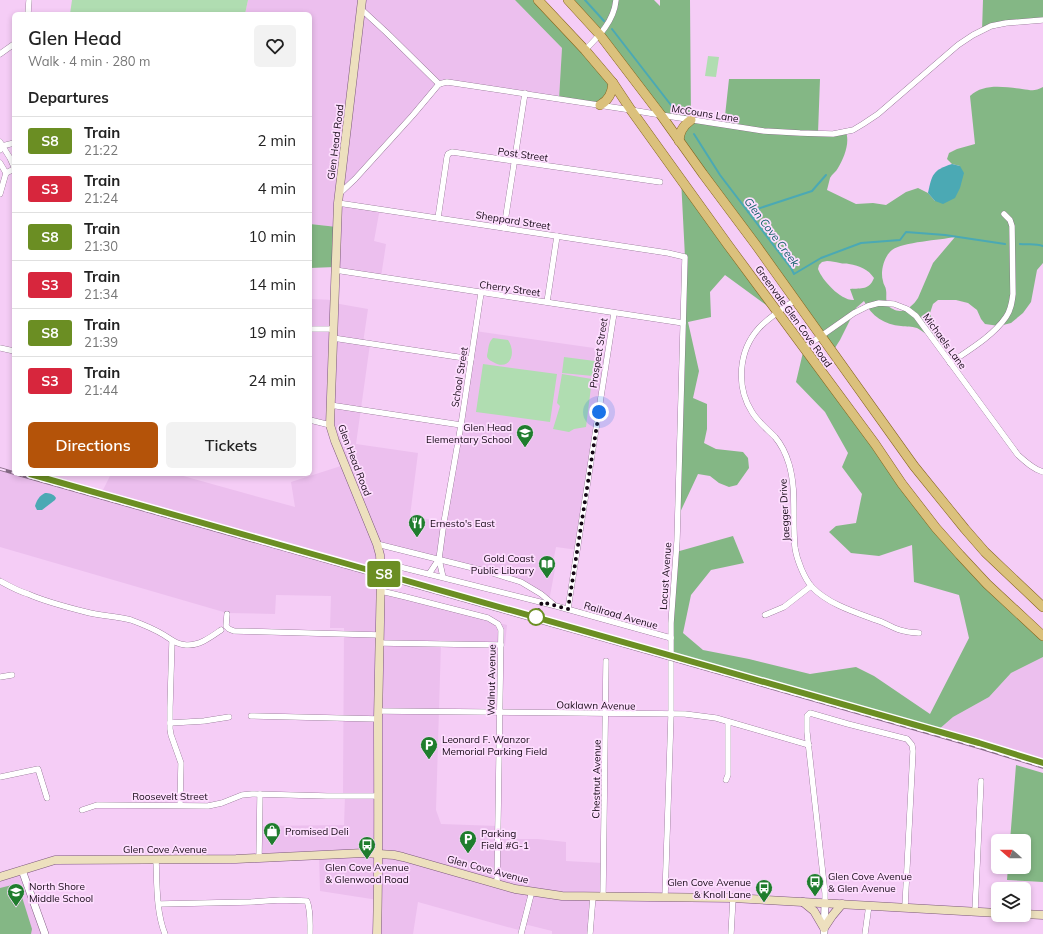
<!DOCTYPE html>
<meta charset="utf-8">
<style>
body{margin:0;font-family:Mulish,sans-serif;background:#f2f2f2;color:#222;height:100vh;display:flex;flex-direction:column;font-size:15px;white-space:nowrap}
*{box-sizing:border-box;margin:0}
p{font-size:13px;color:#767676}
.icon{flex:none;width:22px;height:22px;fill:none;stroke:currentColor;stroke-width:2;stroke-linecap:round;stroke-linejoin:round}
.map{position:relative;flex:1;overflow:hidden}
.panel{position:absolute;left:12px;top:12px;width:300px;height:464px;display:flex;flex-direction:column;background:#fff;border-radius:6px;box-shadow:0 2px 6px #0003}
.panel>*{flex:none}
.badge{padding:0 8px;border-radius:3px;font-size:14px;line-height:26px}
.needle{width:26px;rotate:290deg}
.fabs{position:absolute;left:991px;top:834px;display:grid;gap:8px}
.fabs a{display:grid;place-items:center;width:40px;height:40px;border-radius:6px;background:#fff;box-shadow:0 2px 6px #0003;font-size:20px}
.you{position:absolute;width:20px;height:20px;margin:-10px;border:3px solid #fff;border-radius:50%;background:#1a73e8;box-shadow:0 0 0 6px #1a73e833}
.map>.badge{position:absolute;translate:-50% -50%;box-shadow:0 0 0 2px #fff}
h2{padding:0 16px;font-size:15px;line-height:36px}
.round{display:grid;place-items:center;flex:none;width:42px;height:42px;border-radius:6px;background:#f2f2f2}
.headline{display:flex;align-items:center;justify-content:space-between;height:68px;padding:0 16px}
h1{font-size:19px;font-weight:600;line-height:30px}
.primary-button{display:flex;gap:8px;margin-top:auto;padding:8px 16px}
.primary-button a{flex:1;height:46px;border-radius:6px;background:#b45309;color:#fff;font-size:16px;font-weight:600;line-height:46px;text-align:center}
.primary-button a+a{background:#f2f2f2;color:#222}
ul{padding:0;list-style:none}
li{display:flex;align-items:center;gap:12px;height:48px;padding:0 16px;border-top:1px solid #e0e0e0}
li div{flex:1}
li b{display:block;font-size:15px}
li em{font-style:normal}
li .badge{min-width:44px;font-weight:700;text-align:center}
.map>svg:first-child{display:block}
.built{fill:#ecbfee}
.green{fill:#b0ddb1}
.forest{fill:#84b785;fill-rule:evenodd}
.water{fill:#4ba9b4}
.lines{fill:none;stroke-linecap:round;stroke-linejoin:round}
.stream{stroke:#4ba9b4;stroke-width:2}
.minor-casing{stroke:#7b587c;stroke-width:6}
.tertiary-casing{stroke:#7b587c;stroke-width:8}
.secondary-casing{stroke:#7b587c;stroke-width:9}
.primary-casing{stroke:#86651f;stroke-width:10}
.minor{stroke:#fff;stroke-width:5.5}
.tertiary{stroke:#fff;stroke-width:7}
.secondary{stroke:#ede0be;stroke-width:8}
.primary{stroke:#dbc17c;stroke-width:9}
.rail-casing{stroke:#866b86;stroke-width:3.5}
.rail{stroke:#fdddfe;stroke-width:2;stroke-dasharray:6;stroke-linecap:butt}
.line-casing{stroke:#fff;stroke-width:9}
.line{stroke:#6b8e23;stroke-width:6}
.walk{stroke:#140714;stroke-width:4;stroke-dasharray:0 7.2}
.stop-dot{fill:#fff;stroke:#6b8e23;stroke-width:2}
.labels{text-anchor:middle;stroke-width:3.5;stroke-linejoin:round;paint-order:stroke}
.street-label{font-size:10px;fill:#140714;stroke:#fdddfe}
.poi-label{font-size:10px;fill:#140714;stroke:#fdddfe;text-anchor:start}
.water-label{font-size:11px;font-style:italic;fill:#116169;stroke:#fdddfe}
</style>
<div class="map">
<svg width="1043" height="934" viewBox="0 0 1043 934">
<rect width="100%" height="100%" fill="#f5cdf6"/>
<g class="built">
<polygon points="248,0 515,0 562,48 559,99 447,82 439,84 346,188 338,203 380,208 374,241 386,244 381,277 336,269 337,227 310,224 310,14 245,14"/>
<polygon points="310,299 334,300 334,303 368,309 363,343 370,344 356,444 418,453 410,516 444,522 475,331 608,350 578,550 556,547 552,568 555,569 549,601 521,582 378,544 381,574 101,494 111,474 176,474 295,507 291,482 344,465 330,425 310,420"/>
<polygon points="0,469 390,580 386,595 507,625 505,646 441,643 436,810 441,824 498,826 498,839 538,839 566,842 566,861 603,863 604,897 592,897 591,934 552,934 552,931 524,924 522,931 418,902 413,934 377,934 378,900 320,891 319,855 258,858 258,826 344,825 345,796 343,795 344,628 330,628 331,596 276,595 275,614 227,613 0,547"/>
<polygon points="1043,657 1043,763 937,731 953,717 989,697 1011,673"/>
<polygon points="19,873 41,934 0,934 0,880"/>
</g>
<g class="green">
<polygon points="72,0 248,0 245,14 70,14"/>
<polygon points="708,56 719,57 716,77 705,76"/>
<path d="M493 338 508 340C517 353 510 372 493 362 491 361 487 359 487 356 487 354 488 352 488 350 489 345 489 342 493 338Z"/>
<polygon points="564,357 595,361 593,376 562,373"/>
<polygon points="483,364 557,374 550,422 476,412"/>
<polygon points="562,374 592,379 586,427 574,429 569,432 553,429 560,406 557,403"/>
</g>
<g class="forest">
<polygon points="515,0 538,0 613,83 602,105 559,99 562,48"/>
<path d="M569 0H654L660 6V0H690L691 119 724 125 729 79H820L818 133 846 132C850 143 844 158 838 168 836 172 832 174 830 178 829 182 828 186 827 190L856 204 873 203 886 205 906 192 918 188 928 193 935 201 960 166 952 164 947 159 949 153 957 149 975 144 970 96C984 83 1004 87 1022 89 1031 90 1034 92 1043 87V263L1037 270 1031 302 1023 313 1011 323 999 326 985 324 981 319 977 310 968 303 956 300H938L933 304 930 313 932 319 939 329 941 335 938 346C932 340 925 332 917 328 911 326 907 327 901 326 885 325 871 316 864 301L856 308 840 340 833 351 679 141 690 120 661 115ZM955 237 933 263 918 298C913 306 903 315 893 309 892 309 888 306 888 305 885 300 887 295 886 290 886 287 883 284 883 281 880 272 884 256 892 250 903 242 940 240 955 237ZM827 261C832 261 835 262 840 263 843 264 846 263 849 264 860 266 868 269 874 278 869 290 862 288 850 289L854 300C841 301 822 280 818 269L819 265 822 262Z"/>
<polygon points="983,0 1043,0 1043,20 1022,21 982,31"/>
<polygon points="681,179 777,313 725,275 710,292 711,317 688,322 699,371 693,398 707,404 707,429 704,443 716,449 743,452 748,458 749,468 737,485 729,487 719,483 710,476 698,474 677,519 685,257"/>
<polygon points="310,224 337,227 335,267 310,268"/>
<polygon points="804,348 936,528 1043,637 1043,657 1011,673 989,697 953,717 937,731 671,656 676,552 733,536 744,563 711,570 691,595 683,633 703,650 749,659 810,674 856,667 874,676 930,714 969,638 959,595 914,582 912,545 879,556 851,553 829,532 836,526 856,523 862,494 842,467 848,453 825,412 796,382"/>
<polygon points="1016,765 1043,773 1043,882 1007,880 1008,867 1024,867 1024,841 1010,841"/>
<polygon points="16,884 22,897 32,929 31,934 0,934 0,888"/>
</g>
<g class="water">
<path d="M952 164 960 166 964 173 960 188 955 198 943 204 935 201 928 193C932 174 933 170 952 164Z"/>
<path d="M45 493C49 493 54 494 56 498L55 500 42 510H37L35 506C37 500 39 496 45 493Z"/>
</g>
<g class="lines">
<g class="stream">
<polyline points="585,0 604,21"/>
<polyline points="612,29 674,109"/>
<polyline points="694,134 720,175 791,268 794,274 821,258 861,243 900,240 906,232 945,235 1005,244"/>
<polyline points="748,212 812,191 826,175"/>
<path d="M1020 244C1028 245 1035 243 1043 246"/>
</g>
<defs>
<g id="minor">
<polyline points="361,9 386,32 439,84"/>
<polyline points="28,14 29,0"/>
<path d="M585 50C599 36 614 21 616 0"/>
<polyline points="0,54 14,44"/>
<polyline points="439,84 447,82 631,110 661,115 764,131 800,133 833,134 853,130 863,124 878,114 958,45 973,35 991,26 1006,23 1043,20"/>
<polyline points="0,142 10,158 14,167"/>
<polyline points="0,150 2,146 14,143"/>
<polyline points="0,163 6,173"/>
<polyline points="0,194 6,173 14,169"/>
<polyline points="339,194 355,179 413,115 439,84"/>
<polyline points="338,203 668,253 685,257 677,541 671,623 671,715 665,897"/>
<polyline points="438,218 447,157 448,154 452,152 660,182"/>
<polyline points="504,228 525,93"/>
<polyline points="335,270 683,323"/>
<path d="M795 300C783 309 769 317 759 328 738 351 736 387 752 412 758 422 767 429 775 437 781 444 786 454 789 464 797 491 792 520 795 548 797 560 804 578 812 587 830 606 861 614 884 623 891 626 897 630 904 631 909 633 914 632 919 633"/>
<polyline points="547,302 557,236"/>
<polyline points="310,329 334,329"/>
<polyline points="333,338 471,359"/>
<polyline points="0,348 14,351"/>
<path d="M804 348 854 313 868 306 879 303 894 304 907 309 916 316 1018 455C1026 462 1033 469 1043 472"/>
<path d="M950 363C969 350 993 336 1006 317 1011 310 1012 302 1013 294L1012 226 1010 220 1004 214"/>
<polyline points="330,405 461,425"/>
<polyline points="310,420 330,425"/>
<polyline points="377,544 489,572 521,582 541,594 553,604"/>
<polyline points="439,559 443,577"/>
<polyline points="380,562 556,606 671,638"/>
<polyline points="429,574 439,559 444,522 461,425 481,293"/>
<path d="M0 581C9 586 18 591 28 594 46 602 66 607 86 612 100 616 116 616 131 620 142 624 154 629 164 635 172 640 176 644 186 645 199 646 211 637 221 630"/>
<polyline points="381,591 406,597 488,618 498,624 501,630 497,884"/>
<polyline points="568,609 614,313"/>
<polyline points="227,614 226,626 229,629 234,631 380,635"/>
<polyline points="765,615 784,607 811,586"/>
<polyline points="172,641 170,707 170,729 171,735 181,763 180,805"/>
<polyline points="380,643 501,645"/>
<polyline points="0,677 12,675"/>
<polyline points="378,711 685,714 716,718 809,745"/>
<polyline points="251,716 378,719"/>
<polyline points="170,723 204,721 229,717"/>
<polyline points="0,777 38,769 47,798"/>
<polyline points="726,780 728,775 728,722"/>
<polyline points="82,810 97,805 208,806 222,803 242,795 252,794 327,796 378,796"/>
<polyline points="259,857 260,794"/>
<path d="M156 859C157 883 156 912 165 934"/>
<polyline points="603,896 606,661"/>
<path d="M159 904 251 902 281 900 307 901C311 911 310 923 310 934"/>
<polyline points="825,904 825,893 807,732 807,716 810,713 848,724 903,738 907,739 912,745 913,751 905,907"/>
<polyline points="975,911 981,781"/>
<polyline points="521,934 532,891"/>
<polyline points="590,934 593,896"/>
<polyline points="731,934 733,898"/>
<polyline points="865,934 869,905"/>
</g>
<g id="tertiary">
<polyline points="22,870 45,934"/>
<polyline points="824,934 825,904"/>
</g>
<g id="secondary">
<path d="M362 0 338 203 330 425 335 441 377 544 380 555 381 574C380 622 379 670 378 719 378 791 379 862 377 934"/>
<polyline points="0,877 55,860 236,859 364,853 394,855 403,857 515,889 562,896 733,898 998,913"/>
<polyline points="803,902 814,911 824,928 832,916 842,904"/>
<polyline points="1024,914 1043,915"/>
</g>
<g id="primary">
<polyline points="538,0 585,50 613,83 631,110 728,245 875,444 902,484 936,528 960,555 987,584 1043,636"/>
<polyline points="568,0 600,35 661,115 703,174 756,245 914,466 965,529 985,552 1043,607"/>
<path d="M600 105C609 100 612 93 613 83"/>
<path d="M679 141C679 131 684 125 691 120"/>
</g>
</defs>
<use href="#minor" class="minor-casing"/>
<use href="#tertiary" class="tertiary-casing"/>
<use href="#secondary" class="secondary-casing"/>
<use href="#primary" class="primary-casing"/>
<use href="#minor" class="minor"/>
<use href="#tertiary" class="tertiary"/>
<use href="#secondary" class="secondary"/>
<use href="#primary" class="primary"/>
<defs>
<g id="rail">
<polyline points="0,469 14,473"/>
<polyline points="17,474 597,638 978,747 1043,767"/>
</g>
</defs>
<use href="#rail" class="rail-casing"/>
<use href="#rail" class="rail"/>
</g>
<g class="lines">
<defs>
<polyline id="line" points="30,474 979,743 1043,763"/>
</defs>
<use href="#line" class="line-casing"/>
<use href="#line" class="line"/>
<polyline class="walk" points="536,617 542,602 568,609 599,412"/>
</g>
<defs>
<symbol id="school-pin" viewBox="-11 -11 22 30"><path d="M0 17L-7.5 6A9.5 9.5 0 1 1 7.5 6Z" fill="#1f7d2d" stroke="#fdddfe"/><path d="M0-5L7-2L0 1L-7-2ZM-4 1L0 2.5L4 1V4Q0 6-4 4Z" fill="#fff"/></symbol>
<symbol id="restaurant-pin" viewBox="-11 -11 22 30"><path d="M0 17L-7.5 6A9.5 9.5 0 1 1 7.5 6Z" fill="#1f7d2d" stroke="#fdddfe"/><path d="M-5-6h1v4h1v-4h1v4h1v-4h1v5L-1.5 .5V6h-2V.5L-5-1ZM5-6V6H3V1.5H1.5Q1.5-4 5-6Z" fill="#fff"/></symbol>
<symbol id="library-pin" viewBox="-11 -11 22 30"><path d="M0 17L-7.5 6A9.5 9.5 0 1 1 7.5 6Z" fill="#1f7d2d" stroke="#fdddfe"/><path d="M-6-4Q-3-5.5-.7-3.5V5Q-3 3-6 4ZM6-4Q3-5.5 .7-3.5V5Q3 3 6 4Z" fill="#fff"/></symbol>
<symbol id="parking-pin" viewBox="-11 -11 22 30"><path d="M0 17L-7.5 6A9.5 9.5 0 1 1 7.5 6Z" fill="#1f7d2d" stroke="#fdddfe"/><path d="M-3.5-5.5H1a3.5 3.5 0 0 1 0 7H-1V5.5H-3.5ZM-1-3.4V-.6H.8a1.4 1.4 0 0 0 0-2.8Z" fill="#fff"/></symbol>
<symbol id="shop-pin" viewBox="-11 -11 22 30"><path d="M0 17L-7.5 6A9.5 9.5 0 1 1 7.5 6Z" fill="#1f7d2d" stroke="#fdddfe"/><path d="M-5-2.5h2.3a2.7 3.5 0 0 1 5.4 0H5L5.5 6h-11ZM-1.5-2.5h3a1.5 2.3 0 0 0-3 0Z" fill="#fff"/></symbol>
<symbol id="bus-pin" viewBox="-11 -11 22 30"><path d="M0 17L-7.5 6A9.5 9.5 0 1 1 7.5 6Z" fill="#1f7d2d" stroke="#fdddfe"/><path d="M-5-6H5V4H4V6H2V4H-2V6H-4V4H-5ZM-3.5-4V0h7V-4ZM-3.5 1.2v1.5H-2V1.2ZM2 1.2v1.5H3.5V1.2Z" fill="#fff"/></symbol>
</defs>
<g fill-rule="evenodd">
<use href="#school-pin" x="515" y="423" width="20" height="27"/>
<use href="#restaurant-pin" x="407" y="513" width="20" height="27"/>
<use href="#library-pin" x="537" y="554" width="20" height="27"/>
<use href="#parking-pin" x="419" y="735" width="20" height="27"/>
<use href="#shop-pin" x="262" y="821" width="20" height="27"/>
<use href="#parking-pin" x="458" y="829" width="20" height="27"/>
<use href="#bus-pin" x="357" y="835" width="20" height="27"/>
<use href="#bus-pin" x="805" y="872" width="20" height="27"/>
<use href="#bus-pin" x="754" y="878" width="20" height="27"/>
<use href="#school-pin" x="6" y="882" width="20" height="27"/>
</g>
<circle class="stop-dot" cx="536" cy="617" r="8"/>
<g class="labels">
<g class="street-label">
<text transform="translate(705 113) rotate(9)" y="4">McCouns Lane</text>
<text transform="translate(335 142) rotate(-83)" y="4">Glen Head Road</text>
<text transform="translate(523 154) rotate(8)" y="4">Post Street</text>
<text transform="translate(513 220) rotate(9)" y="4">Sheppard Street</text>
<text transform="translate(510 288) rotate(8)" y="4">Cherry Street</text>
<text transform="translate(794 316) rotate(54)" y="4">Greenvale Glen Cove Road</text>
<text transform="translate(945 341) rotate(54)" y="4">Michaels Lane</text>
<text transform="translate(598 353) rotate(-81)" y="4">Prospect Street</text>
<text transform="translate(459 377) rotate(-81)" y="4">School Street</text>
<text transform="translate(355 460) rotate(69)" y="4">Glen Head Road</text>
<text transform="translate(784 510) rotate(-93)" y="4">Jaegger Drive</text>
<text transform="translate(665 576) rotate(-86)" y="4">Locust Avenue</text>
<text transform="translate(621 615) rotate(16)" y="4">Railroad Avenue</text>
<text transform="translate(491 680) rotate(-89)" y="4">Walnut Avenue</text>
<text transform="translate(596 705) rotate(1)" y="4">Oaklawn Avenue</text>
<text transform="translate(596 779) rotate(-89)" y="4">Chestnut Avenue</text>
<text x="170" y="800">Roosevelt Street</text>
<text x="165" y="853">Glen Cove Avenue</text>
<text transform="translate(488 869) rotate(15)" y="4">Glen Cove Avenue</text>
</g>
<g class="poi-label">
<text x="512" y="431" text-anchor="end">Glen Head<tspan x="512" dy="12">Elementary School</tspan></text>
<text x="430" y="527">Ernesto's East</text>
<text x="534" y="562" text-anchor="end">Gold Coast<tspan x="534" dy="12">Public Library</tspan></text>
<text x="442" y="743">Leonard F. Wanzor<tspan x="442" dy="12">Memorial Parking Field</tspan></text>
<text x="285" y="835">Promised Deli</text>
<text x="481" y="837">Parking<tspan x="481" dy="12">Field #G-1</tspan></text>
<text x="367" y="871" text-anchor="middle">Glen Cove Avenue<tspan x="367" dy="12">&amp; Glenwood Road</tspan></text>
<text x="828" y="880">Glen Cove Avenue<tspan x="828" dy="12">&amp; Glen Avenue</tspan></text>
<text x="751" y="886" text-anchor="end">Glen Cove Avenue<tspan x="751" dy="12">&amp; Knoll Lane</tspan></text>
<text x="29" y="890">North Shore<tspan x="29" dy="12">Middle School</tspan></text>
</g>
<g class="water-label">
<text transform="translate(772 232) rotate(53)" y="4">Glen Cove Creek</text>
</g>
</g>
</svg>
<div class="fabs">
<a><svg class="needle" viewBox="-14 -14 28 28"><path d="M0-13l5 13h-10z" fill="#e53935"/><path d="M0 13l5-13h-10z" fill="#767676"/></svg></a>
<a><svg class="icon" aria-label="layers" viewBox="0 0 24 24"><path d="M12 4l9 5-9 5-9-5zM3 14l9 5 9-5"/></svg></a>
</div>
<div class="you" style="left:599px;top:412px"></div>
<b class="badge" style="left:384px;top:574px;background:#6b8e23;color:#fff">S8</b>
<section class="panel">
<div class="headline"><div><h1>Glen Head</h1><p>Walk · 4 min · 280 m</p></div><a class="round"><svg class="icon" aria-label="heart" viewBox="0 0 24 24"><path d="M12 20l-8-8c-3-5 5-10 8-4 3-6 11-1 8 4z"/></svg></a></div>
<h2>Departures</h2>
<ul>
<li><span class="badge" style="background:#6b8e23;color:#fff">S8</span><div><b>Train</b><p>21:22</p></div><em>2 min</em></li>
<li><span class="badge" style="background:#d7263d;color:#fff">S3</span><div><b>Train</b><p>21:24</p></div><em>4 min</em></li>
<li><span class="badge" style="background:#6b8e23;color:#fff">S8</span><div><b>Train</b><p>21:30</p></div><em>10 min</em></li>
<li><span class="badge" style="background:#d7263d;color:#fff">S3</span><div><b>Train</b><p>21:34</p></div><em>14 min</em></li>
<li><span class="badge" style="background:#6b8e23;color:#fff">S8</span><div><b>Train</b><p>21:39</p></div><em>19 min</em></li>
<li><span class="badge" style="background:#d7263d;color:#fff">S3</span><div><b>Train</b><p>21:44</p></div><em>24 min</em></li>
</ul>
<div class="primary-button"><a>Directions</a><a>Tickets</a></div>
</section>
</div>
